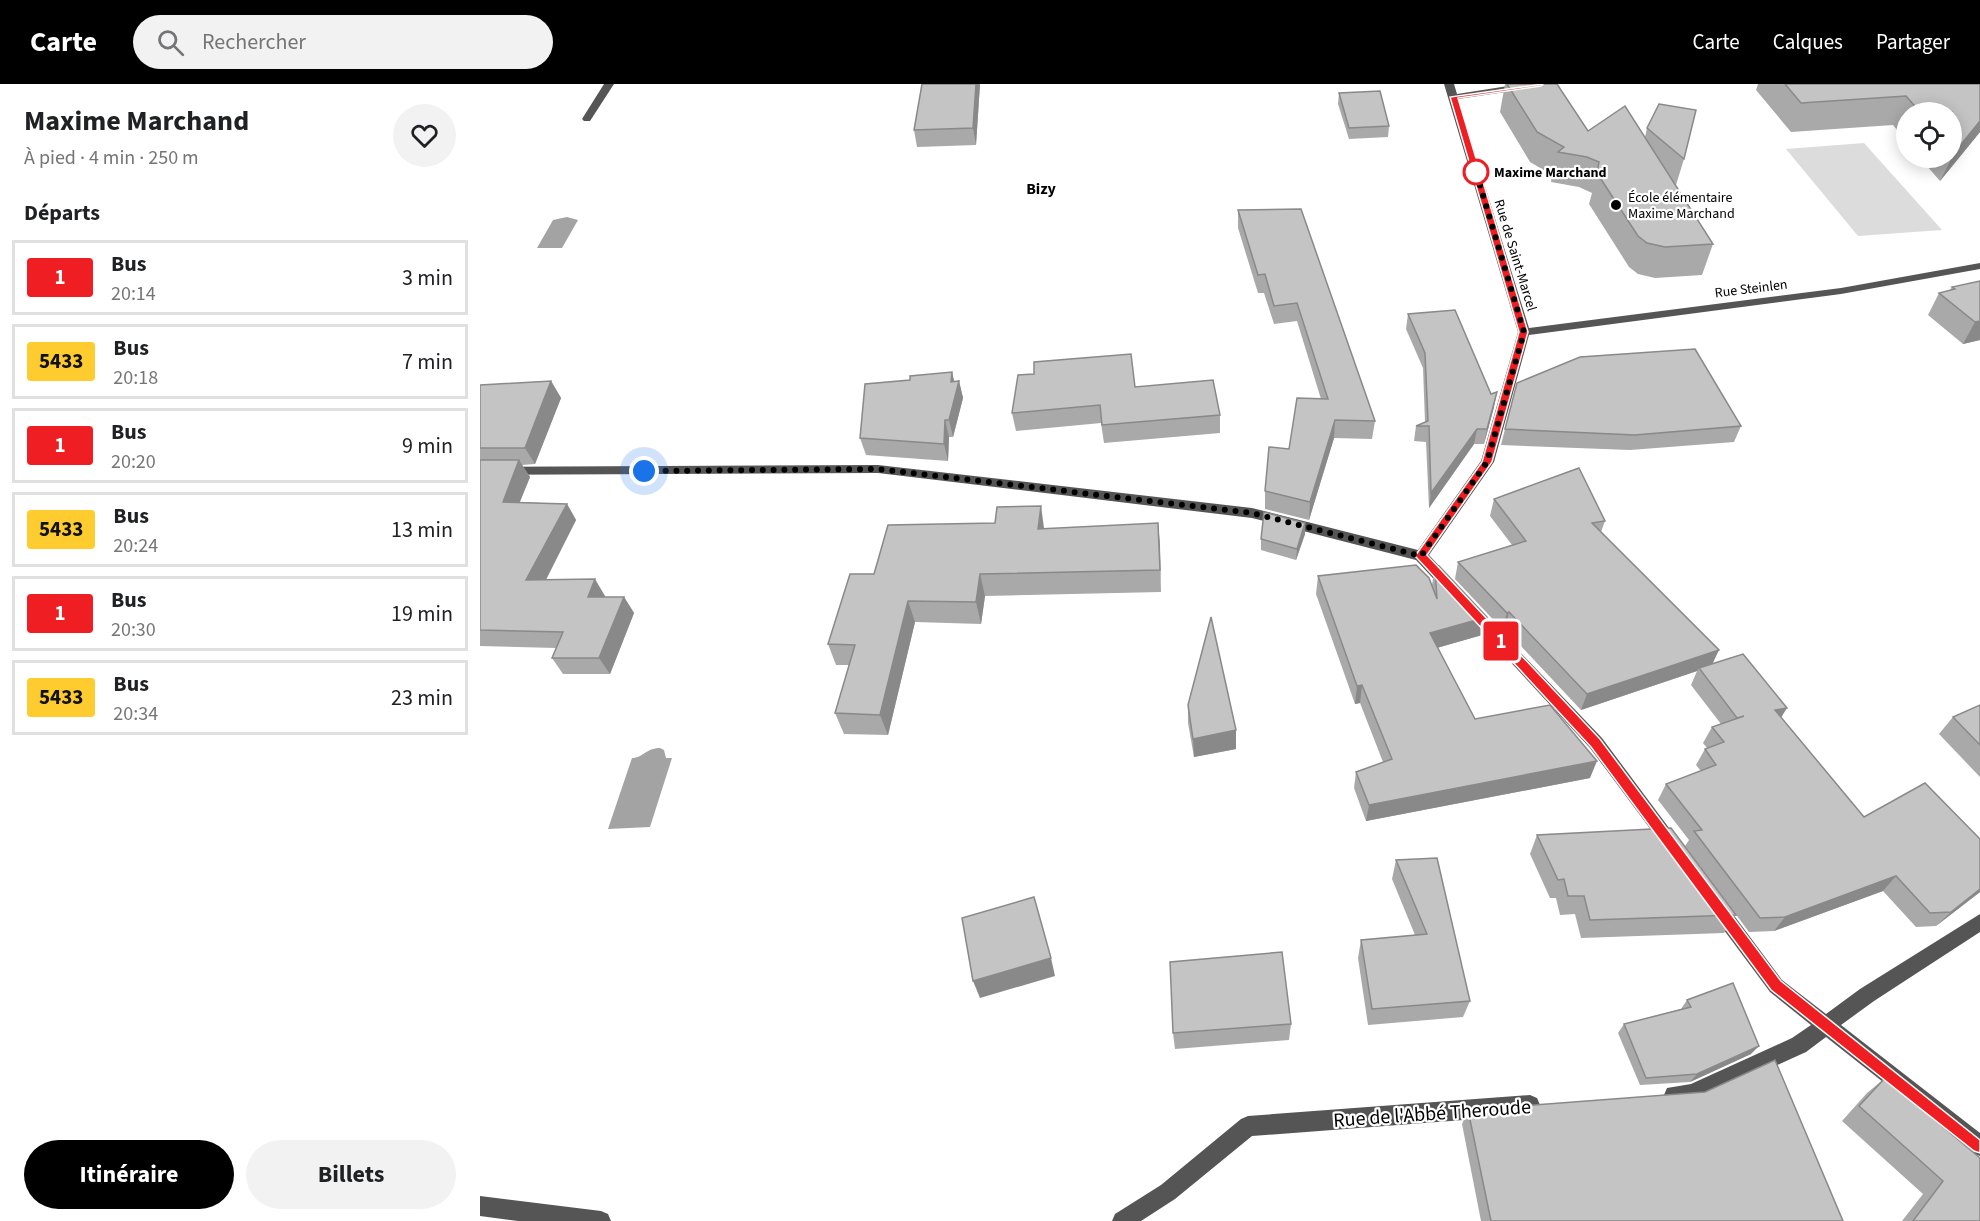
<!DOCTYPE html>
<html lang="fr">
<meta charset="utf-8">
<style>
body{margin:0;font-family:"Source Sans 3",sans-serif;background:#f2f2f2;color:#202124;height:100vh;display:flex;flex-direction:column;font-size:22px;white-space:nowrap}
*{box-sizing:border-box;margin:0}
p{font-size:20px;color:#757577}
.icon{flex:none;width:33px;height:33px;fill:none;stroke:currentColor;stroke-width:2;stroke-linecap:round;stroke-linejoin:round}
.map{position:relative;flex:1;overflow:hidden}
.panel{display:flex;flex-direction:column;background:#fff;width:480px}
.panel>*{flex:none}
.badge{padding:0 12px;border-radius:4px;font-size:21px;line-height:39px}
.controls{position:absolute;left:1416px;top:18px;display:grid;gap:12px}
.controls a{display:grid;place-items:center;width:66px;height:66px;border-radius:50%;background:#fff;box-shadow:0 3px 15px #0003;font-size:30px}
.you{position:absolute;width:30px;height:30px;margin:-15px;border:4px solid #fff;border-radius:50%;background:#1a73e8;box-shadow:0 0 0 9px #1a73e833}
.map>.badge{position:absolute;translate:-50% -50%;box-shadow:0 0 0 3px #fff}
h2{padding:0 24px;font-size:22px;line-height:54px}
.round{display:grid;place-items:center;flex:none;width:63px;height:63px;border-radius:32px;background:#f2f2f2}
.summary{display:flex;align-items:center;justify-content:space-between;height:102px;padding:0 24px}
h1{font-size:28px;font-weight:700;line-height:45px}
.action{display:flex;gap:12px;margin-top:auto;padding:12px 24px}
.action a{flex:1;height:69px;border-radius:36px;background:#000;color:#fff;font-size:24px;font-weight:700;line-height:69px;text-align:center}
.action a+a{background:#f2f2f2;color:#202124}
ul{padding:0;list-style:none}
li{display:flex;align-items:center;gap:18px;height:75px;margin:0 12px 9px;padding:0 12px;border:3px solid #e0e0e0;border-radius:0px}
li div{flex:1}
li b{display:block;font-size:22px}
li em{font-style:normal}
li .badge{min-width:66px;font-weight:700;text-align:center}
header{display:flex;align-items:center;gap:36px;box-sizing:border-box;height:84px;padding:0 30px;background:#000;color:#fff}
header strong{font-size:28px}
nav{display:flex;gap:33px;margin-inline-start:auto;font-size:21px}
.search{width:420px;height:54px;background:#f2f2f2;display:flex;align-items:center;gap:15px;box-sizing:border-box;padding:0 21px;border-radius:33px;color:#757577;font-size:22px}
main{display:flex;flex:1;min-height:0}
.map>svg:first-child{display:block}
.green{fill:#dcdcdc}
.water{fill:#a3a3a3}
.lines{fill:none;stroke-linecap:round;stroke-linejoin:round}
.minor{fill:#555;fill-rule:evenodd}
.wall{fill:#a9a9a9}
.shaded-wall{fill:#898989}
.building{fill:#c4c4c4;stroke:#898989;stroke-width:1.5}
.line{fill:#ee1e23;stroke:#fff;stroke-width:1.5}
.walk{stroke:#000;stroke-width:6;stroke-dasharray:0 10.8}
.stop-dot{fill:#fff;stroke:#ee1e23;stroke-width:3}
.poi-dot{fill:#000;stroke:#fff;stroke-width:2}
.labels{text-anchor:middle;stroke-width:4.5;stroke-linejoin:round;paint-order:stroke}
.far-stop-label{font-size:14px;font-weight:bold;fill:#000;stroke:#fff;text-anchor:start}
.far-poi-label{font-size:14px;fill:#000;stroke:#fff;text-anchor:start}
.far-street-label{font-size:14px;fill:#000;stroke:#fff}
.far-quarter-label{font-size:16px;font-weight:bold;fill:#000;stroke:#fff}
.near-street-label{font-size:20px;fill:#000;stroke:#fff}
</style>
<header>
<strong>Carte</strong>
<div class="search"><svg class="icon" aria-label="search" viewBox="0 0 24 24"><circle cx="10" cy="10" r="6"/><path d="M15 15l6 6"/></svg>Rechercher</div>
<nav><a>Carte</a><a>Calques</a><a>Partager</a></nav>
</header>
<main>
<section class="panel">
<div class="summary"><div><h1>Maxime Marchand</h1><p>À pied · 4 min · 250 m</p></div><a class="round"><svg class="icon" aria-label="heart" viewBox="0 0 24 24"><path d="M12 20l-8-8c-3-5 5-10 8-4 3-6 11-1 8 4z"/></svg></a></div>
<h2>Départs</h2>
<ul>
<li><span class="badge" style="background:#ee1e23;color:#fff">1</span><div><b>Bus</b><p>20:14</p></div><em>3 min</em></li>
<li><span class="badge" style="background:#ffcc30;color:#111">5433</span><div><b>Bus</b><p>20:18</p></div><em>7 min</em></li>
<li><span class="badge" style="background:#ee1e23;color:#fff">1</span><div><b>Bus</b><p>20:20</p></div><em>9 min</em></li>
<li><span class="badge" style="background:#ffcc30;color:#111">5433</span><div><b>Bus</b><p>20:24</p></div><em>13 min</em></li>
<li><span class="badge" style="background:#ee1e23;color:#fff">1</span><div><b>Bus</b><p>20:30</p></div><em>19 min</em></li>
<li><span class="badge" style="background:#ffcc30;color:#111">5433</span><div><b>Bus</b><p>20:34</p></div><em>23 min</em></li>
</ul>
<div class="action"><a>Itinéraire</a><a>Billets</a></div>
</section>
<div class="map">
<svg width="1500" height="1137" viewBox="0 0 1500 1137">
<rect width="100%" height="100%" fill="#fff"/>
<polygon class="green" points="1384,59 1462,146 1378,152 1306,65"/>
<g class="water">
<polygon points="87,133 98,136 82,164 57,164 73,136"/>
<path d="M180 664 184 666 186 674H192L170 743 128 745 152 674C163 674 166 664 180 664Z"/>
</g>
<g class="lines">
<g class="minor">
<polygon points="124,0 134,0 110,37 104,37 102,35"/>
<polygon points="964,0 974,0 977,10 1041,0 1065,0 1060,3 978,15 1049,244 1361,204 1500,179 1500,185 1361,210 1049,251 1014,378 949,471 974,498 976,502 974,506 964,506 936,476 772,434 398,389 0,391 0,383 398,381 772,424 938,466 1001,377 1038,248"/>
<polygon points="991,520 996,522 1122,654 1198,756 1200,761 1198,766 1192,768 1186,766 1110,664 986,530 984,526 986,522"/>
<polygon points="1238,816 1244,818 1302,896 1346,930 1380,905 1500,830 1500,848 1394,917 1361,941 1500,1049 1500,1072 1493,1069 1346,953 1326,968 1212,1020 1194,1021 1187,1018 1184,1011 1187,1004 1211,1000 1312,954 1331,941 1290,908 1232,830 1229,824 1232,818"/>
<polygon points="1050,1011 1057,1014 1060,1021 1057,1028 1050,1031 772,1052 695,1115 661,1137 632,1137 635,1130 681,1101 761,1035 768,1032"/>
<polygon points="0,1112 121,1127 128,1130 131,1137 38,1137 0,1132"/>
</g>
</g>
<g class="wall">
<polygon points="500,0 496,61 437,63 434,46"/>
<polygon points="1025,0 1077,0 1108,47 1165,53 1167,44 1204,75 1196,101 1233,160 1222,191 1175,194 1158,190 1149,183 1109,120 1112,109 1099,103 1071,98 1072,91 1050,78 1020,28"/>
<polygon points="1278,0 1500,0 1500,48 1460,97 1440,74 1472,74 1472,28 1426,28 1426,57 1413,41 1311,48 1276,6"/>
<polygon points="859,9 909,42 908,53 869,55 858,20"/>
<polygon points="758,126 895,337 892,355 854,354 829,436 785,425 785,407 841,315 817,237 794,240 784,209 778,209 758,144"/>
<polygon points="1500,197 1500,256 1483,260 1448,231 1459,209 1470,206 1472,203"/>
<polygon points="928,230 1014,323 1004,360 994,360 949,424 946,358 934,357 936,342 945,338 943,284 926,245"/>
<polygon points="472,288 474,298 479,297 483,314 473,353 469,353 468,377 386,371 380,354 430,296"/>
<polygon points="71,297 81,314 55,380 42,381 50,393 40,418 87,420 96,436 66,496 125,512 125,513 144,513 154,529 130,590 83,590 72,574 76,564 0,562 0,301"/>
<polygon points="655,303 740,331 740,349 624,359 621,339 536,347 532,329"/>
<polygon points="1261,342 1254,358 1150,366 1021,361 1025,345"/>
<polygon points="1014,415 1125,437 1121,448 1232,580 1301,634 1384,733 1500,808 1456,842 1436,843 1403,807 1294,847 1269,848 1205,762 1209,756 1178,716 1186,700 1221,687 1216,681 1225,665 1227,664 1223,659 1232,643 1241,640 1211,601 1217,587 1101,626 1025,545 1022,545 975,495 978,478 1032,461 1010,432"/>
<polygon points="678,439 681,508 505,512 501,540 435,538 408,651 364,650 355,629 369,581 356,581 348,560 394,490 564,445"/>
<polygon points="825,439 825,450 816,476 781,466 781,455"/>
<polygon points="955,484 1002,551 957,564 995,635 1110,694 886,737 874,704 876,688 903,678 880,619 875,620 836,510 838,492 952,501"/>
<polygon points="708,621 756,665 714,673 708,639"/>
<polygon points="1500,621 1500,693 1459,650 1473,633"/>
<polygon points="1057,751 1256,831 1244,849 1101,854 1095,830 1080,831 1076,814 1070,814 1050,770"/>
<polygon points="916,776 990,917 983,933 888,941 878,874 881,856 935,851 912,795"/>
<polygon points="1207,916 1271,970 1210,998 1160,1001 1138,949 1144,940 1201,925"/>
<polygon points="811,940 809,956 695,965 693,949"/>
<polygon points="1405,994 1500,1137 1422,1137 1443,1110 1362,1037 1387,1009"/>
<polygon points="988,1026 1363,1137 1001,1137 982,1040"/>
</g>
<g class="shaded-wall">
<polygon points="496,0 500,0 496,61 493,44"/>
<polygon points="1500,37 1500,48 1460,97 1475,68"/>
<polygon points="1500,237 1500,256 1483,260 1495,238"/>
<polygon points="472,288 476,305 479,297 483,314 473,353 469,336"/>
<polygon points="71,297 81,314 55,380 45,364"/>
<polygon points="1017,308 1014,323 1004,360 1007,345"/>
<polygon points="465,336 469,353 468,377 464,360"/>
<polygon points="855,336 854,354 829,436 830,418"/>
<polygon points="997,345 994,360 949,424 951,409"/>
<polygon points="39,376 50,393 33,434 23,418"/>
<polygon points="87,420 96,436 57,513 46,496"/>
<polygon points="561,422 564,444 562,467 558,445"/>
<polygon points="678,439 680,461 681,508 680,486"/>
<polygon points="825,439 825,450 816,476 817,465"/>
<polygon points="500,490 505,512 501,540 496,518"/>
<polygon points="115,495 125,512 118,530 108,513"/>
<polygon points="144,513 154,529 130,590 119,574"/>
<polygon points="428,517 435,538 408,651 400,631"/>
<polygon points="1029,528 1025,545 1022,545 1027,529"/>
<polygon points="1007,533 1002,551 946,567 950,549"/>
<polygon points="1239,566 1231,583 1219,584 1217,587 1101,626 1107,610"/>
<polygon points="882,601 880,619 875,620 877,602"/>
<polygon points="1307,624 1297,640 1295,626"/>
<polygon points="756,646 756,665 714,673 713,655"/>
<polygon points="1117,677 1110,694 886,737 889,721"/>
<polygon points="1416,792 1403,807 1294,847 1305,833"/>
<polygon points="1500,805 1500,808 1456,842 1471,828"/>
<polygon points="571,874 575,892 500,914 493,897"/>
<polygon points="1279,962 1271,970 1210,998 1217,990"/>
</g>
<g class="building">
<polygon points="442,0 496,0 493,44 434,46"/>
<polygon points="1027,0 1077,0 1108,47 1145,22 1233,160 1185,163 1167,159 1158,152 1117,89 1119,78 1107,73 1078,68 1084,63 1057,48"/>
<polygon points="1305,0 1500,0 1500,37 1475,68 1472,64 1472,28 1440,28 1426,12 1321,19"/>
<polygon points="900,7 909,42 869,44 859,9"/>
<polygon points="1179,20 1216,26 1204,75 1167,44"/>
<polygon points="821,125 895,337 855,336 830,418 785,407 789,363 809,365 817,314 848,315 817,219 794,222 785,190 778,191 758,126"/>
<polygon points="1500,197 1500,237 1495,238 1459,209 1475,205 1472,203"/>
<polygon points="975,226 1011,310 1017,308 1007,345 997,345 951,409 949,342 936,342 948,337 945,269 928,230"/>
<polygon points="1215,265 1261,342 1155,351 1025,345 1037,299 1100,273"/>
<polygon points="651,270 655,303 733,296 740,331 622,341 620,321 532,329 538,291 554,290 554,278"/>
<polygon points="472,288 471,298 479,297 469,336 465,336 464,360 380,354 385,300 430,296 430,292"/>
<polygon points="71,297 45,364 0,364 0,301"/>
<polygon points="0,376 39,376 23,418 87,420 46,496 115,495 108,513 144,513 119,574 72,574 83,548 0,546"/>
<polygon points="1099,384 1125,437 1112,439 1239,566 1107,610 1029,528 1027,529 978,478 1046,457 1014,415"/>
<polygon points="561,422 558,445 678,439 680,486 500,490 496,518 428,517 400,631 355,629 375,561 348,560 370,490 394,490 408,441 515,439 517,423"/>
<polygon points="784,428 825,439 817,465 781,455"/>
<polygon points="936,481 949,494 957,515 955,484 959,482 1007,533 950,549 995,635 1070,621 1117,677 889,721 876,688 912,675 882,601 877,602 838,492"/>
<polygon points="731,533 756,646 713,655 708,621"/>
<polygon points="1263,570 1307,624 1295,626 1384,733 1445,699 1500,755 1500,805 1471,828 1450,829 1416,792 1305,833 1280,834 1214,747 1222,746 1186,700 1236,681 1225,665 1244,658 1232,643 1264,632 1257,634 1219,584"/>
<polygon points="1500,621 1500,661 1473,633"/>
<polygon points="1191,744 1256,831 1110,836 1104,812 1088,812 1084,795 1078,796 1057,751"/>
<polygon points="957,774 990,917 892,925 881,856 947,850 916,776"/>
<polygon points="554,813 571,874 493,897 482,834"/>
<polygon points="802,868 811,940 693,949 690,878"/>
<polygon points="1253,899 1279,962 1217,990 1166,994 1144,940 1211,923 1207,916"/>
<polygon points="1295,976 1363,1137 1011,1137 988,1026 1225,1008"/>
<polygon points="1405,994 1500,1074 1500,1137 1433,1137 1463,1097 1379,1022"/>
</g>
<polygon class="line" points="1061,2 978,14 1048,248 1012,378 947,471 1120,655 1301,897 1500,1056 1500,1069 1494,1067 1291,906 1111,663 935,472 1002,378 1039,248 970,13 1063,0"/>
<g class="lines">
<polyline class="walk" points="164,387 398,385 772,429 941,472 1007,378 1044,248 996,88"/>
</g>
<circle class="stop-dot" cx="996" cy="88" r="12"/>
<circle class="poi-dot" cx="1136" cy="121" r="6"/>
<g class="labels">
<g class="far-stop-label">
<text x="1014" y="93">Maxime Marchand</text>
</g>
<g class="far-poi-label">
<text x="1148" y="118">École élémentaire<tspan x="1148" dy="16">Maxime Marchand</tspan></text>
</g>
<g class="far-street-label">
<text transform="translate(1036 171) rotate(73)" y="5">Rue de Saint-Marcel</text>
<text transform="translate(1271 204) rotate(-7)" y="5">Rue Steinlen</text>
</g>
<g class="far-quarter-label">
<text x="561" y="110">Bizy</text>
</g>
<g class="near-street-label">
<text transform="translate(952 1029) rotate(-4)" y="7">Rue de l'Abbé Theroude</text>
</g>
</g>
</svg>
<div class="controls">
<a><svg class="icon" aria-label="locate" viewBox="0 0 24 24"><circle cx="12" cy="12" r="6"/><path d="M12 2v4M12 18v4M2 12h4M18 12h4"/></svg></a>
</div>
<div class="you" style="left:164px;top:387px"></div>
<b class="badge" style="left:1021px;top:557px;background:#ee1e23;color:#fff">1</b>
</div>
</main>
